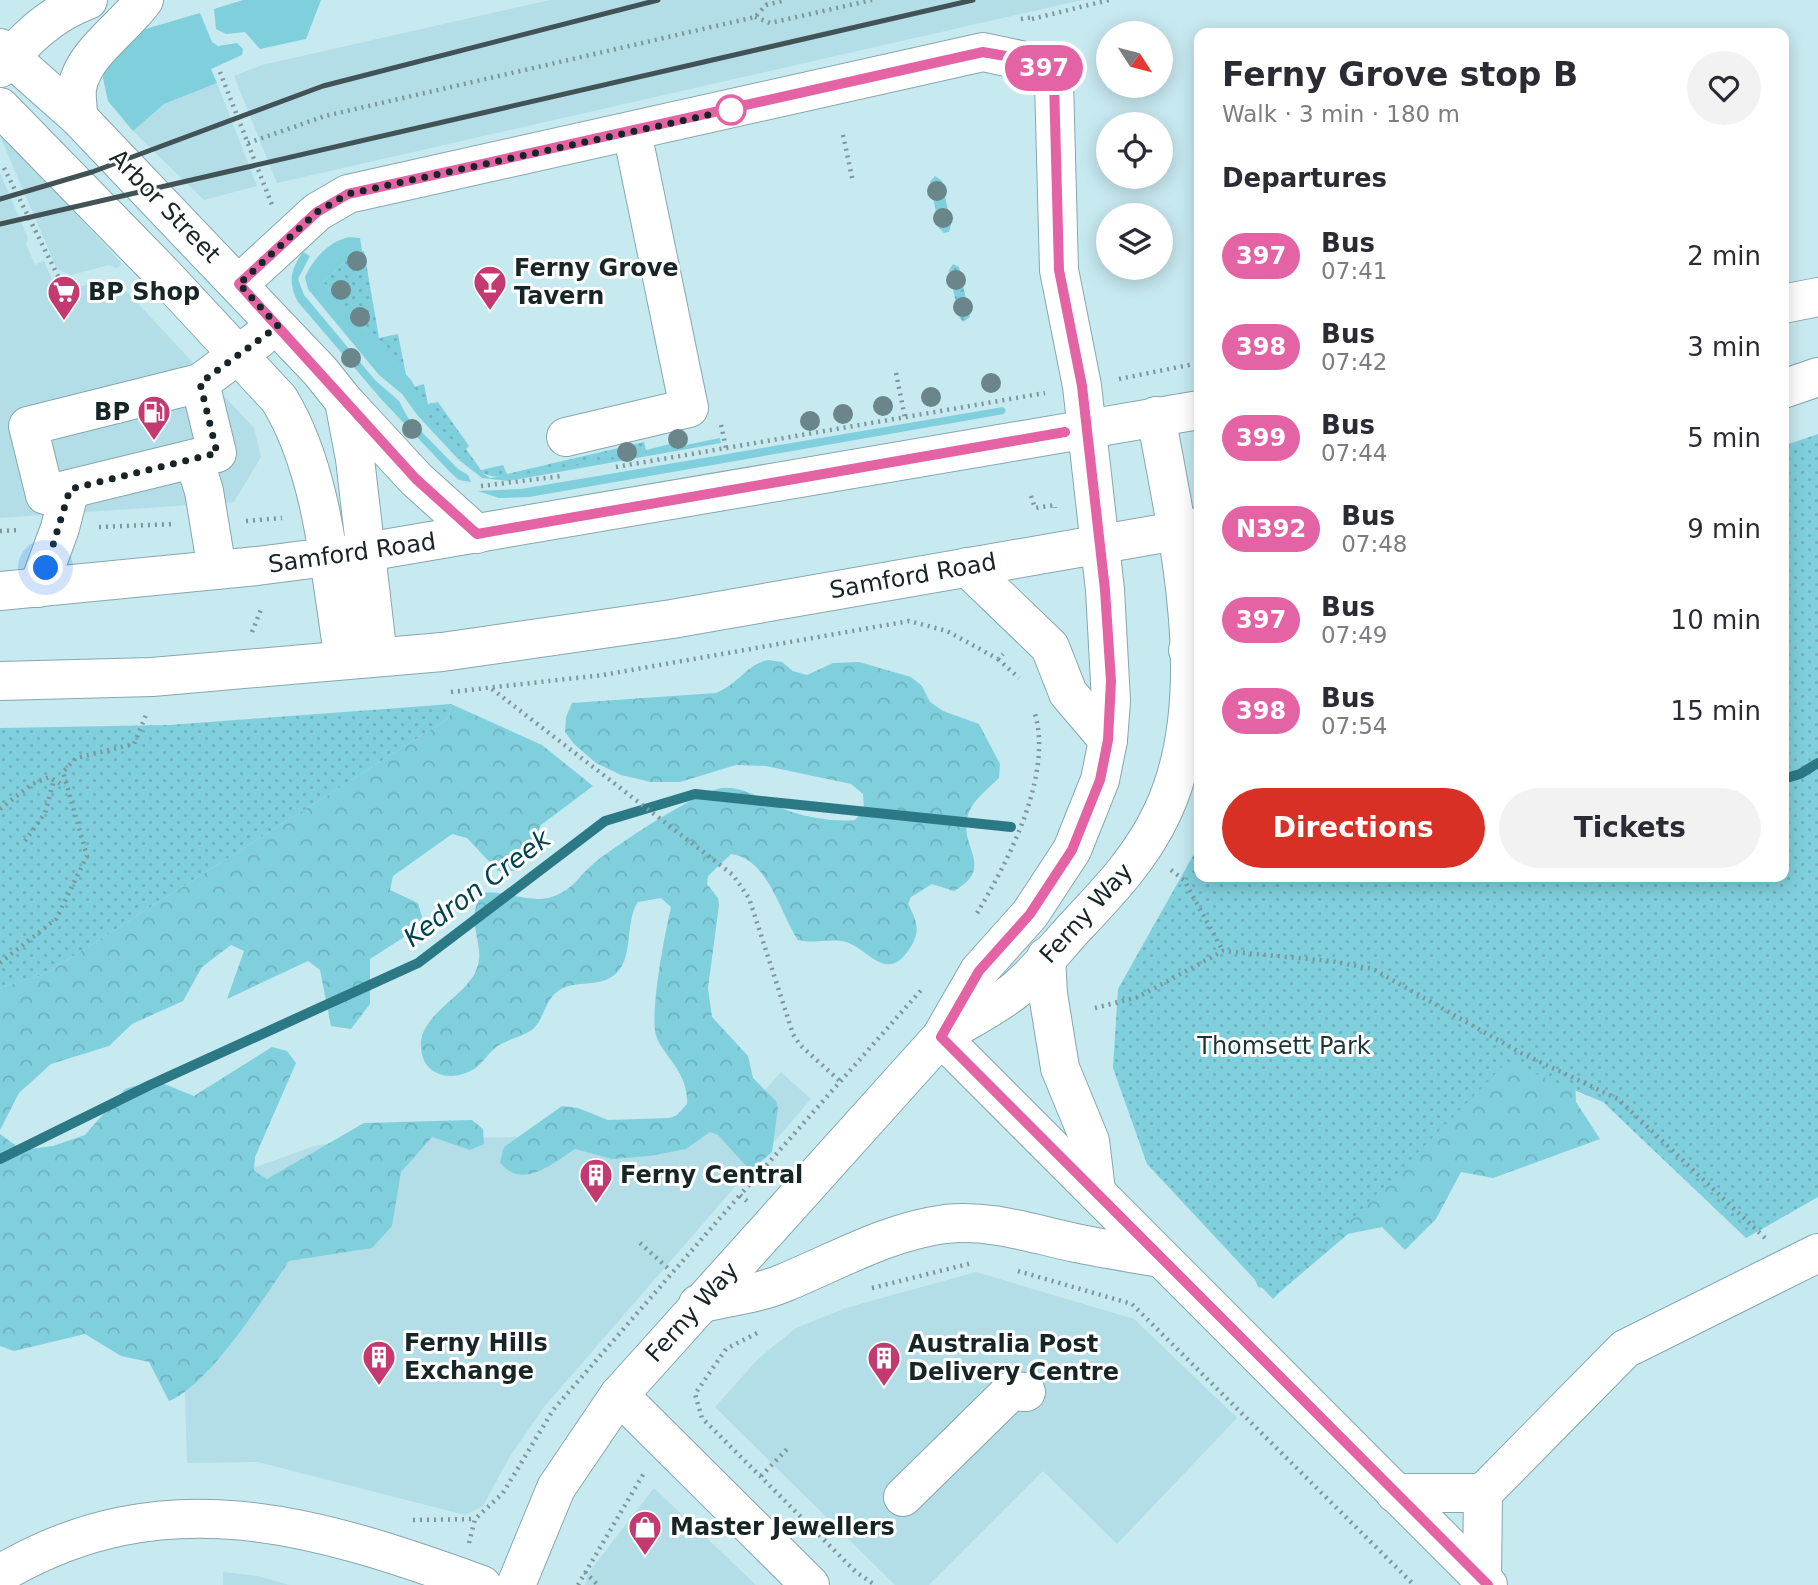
<!DOCTYPE html>
<meta charset="utf-8">
<style>
body{margin:0;font-family:"DejaVu Sans",sans-serif;background:#f2f2f3;color:#2b2b33;height:100vh;display:flex;flex-direction:column;font-size:26px;white-space:nowrap}
*{box-sizing:border-box;margin:0}
p{font-size:23px;color:#7c7c81}
.icon{flex:none;width:38px;height:38px;fill:none;stroke:currentColor;stroke-width:2;stroke-linecap:round;stroke-linejoin:round}
.map{position:relative;flex:1;overflow:hidden}
.panel{position:absolute;left:1194px;top:28px;width:595px;height:854px;display:flex;flex-direction:column;background:#fff;border-radius:14px;box-shadow:0 4px 18px #0003}
.panel>*{flex:none}
.badge{padding:0 14px;border-radius:23px;font-size:24px;line-height:46px}
.needle{width:46px;rotate:126deg}
.tools{position:absolute;left:1096px;top:21px;display:grid;gap:14px}
.tools a{display:grid;place-items:center;width:77px;height:77px;border-radius:50%;background:#fff;box-shadow:0 4px 18px #0003;font-size:35px}
.you{position:absolute;width:35px;height:35px;margin:-18px;border:5px solid #fff;border-radius:50%;background:#1a73e8;box-shadow:0 0 0 10px #1a73e833}
.map>.badge{position:absolute;translate:-50% -50%;box-shadow:0 0 0 4px #fff}
h2{padding:0 28px;font-size:26px;line-height:63px}
.round{display:grid;place-items:center;flex:none;width:74px;height:74px;border-radius:37px;background:#f2f2f3}
.summary{display:flex;align-items:center;justify-content:space-between;height:119px;padding:0 28px}
h1{font-size:33px;font-weight:800;line-height:52px}
.cta{display:flex;gap:14px;margin-top:auto;padding:14px 28px}
.cta a{flex:1;height:80px;border-radius:42px;background:#d93025;color:#fff;font-size:28px;font-weight:800;line-height:80px;text-align:center}
.cta a+a{background:#f2f2f3;color:#2b2b33}
ul{padding:0;list-style:none}
li{display:flex;align-items:center;gap:21px;height:91px;padding:0 28px}
li div{flex:1}
li b{display:block;font-size:26px}
li em{font-style:normal}
li .badge{min-width:77px;font-weight:700;text-align:center}
.map>svg:first-child{display:block}
.built{fill:#b3dee7}
.grass{fill:#80cfdd}
.forest{fill:url(#forest-crowns)}
.park{fill:url(#park-dots)}
.lines{fill:none;stroke-linecap:round;stroke-linejoin:round}
.stream{stroke:#2c7986;stroke-width:10}
.minor-casing{stroke:#86a7ad;stroke-width:40}
.major-casing{stroke:#86a7ad;stroke-width:40}
.path{stroke:#7d969b;stroke-width:4.5;stroke-dasharray:2 5;stroke-linecap:butt}
.minor{stroke:#fff;stroke-width:38}
.major{stroke:#fff;stroke-width:38}
.rail{stroke:#415356;stroke-width:5}
.tree{fill:#6a868b}
.line-casing{stroke:#fff;stroke-width:16}
.line{stroke:#e463a4;stroke-width:10}
.walk{stroke:#182527;stroke-width:7;stroke-dasharray:0 12.6}
.stop-dot{fill:#fff;stroke:#e463a4;stroke-width:3.5}
.labels{text-anchor:middle;stroke-width:6;stroke-linejoin:round;paint-order:stroke}
.street-label{font-size:24px;fill:#182527;stroke:#fff}
.poi-label{font-size:24px;font-weight:bold;fill:#182527;stroke:#fff;text-anchor:start}
.park-label{font-size:24px;fill:#1d3539;stroke:#fff}
.water-label{font-size:26px;font-style:italic;fill:#01434c;stroke:#fff}
</style>
<div class="map">
<svg width="1818" height="1585" viewBox="0 0 1818 1585">
<defs>
<pattern id="forest-crowns" width="20" height="18" patternUnits="userSpaceOnUse" patternTransform="scale(1.75)"><rect width="20" height="18" fill="#80cfdd"/><path d="M2 6a3 3 0 1 1 6 0M12 15a3 3 0 1 1 6 0" fill="none" stroke="#6eb2be"/></pattern>
<pattern id="park-dots" width="8" height="8" patternUnits="userSpaceOnUse" patternTransform="scale(1.75)"><rect width="8" height="8" fill="#80cfdd"/><path d="M2 2h.1M6 6h.1" fill="none" stroke="#6eb2be" stroke-width="1.8" stroke-linecap="round"/></pattern>
</defs>
<rect width="100%" height="100%" fill="#c7e9f0"/>
<g class="built">
<polygon points="550,0 1082,0 277,183 234,76 262,65"/>
<polygon points="217,83 257,186 204,200 133,131 164,104"/>
<polygon points="0,136 60,196 122,264 117,268 109,265 71,275 57,269"/>
<polygon points="0,173 28,238 26,244 35,265 44,261 57,291 115,279 254,428 261,457 234,502 0,518"/>
<polygon points="781,1072 811,1099 544,1407 510,1456 483,1506 465,1515 258,1462 187,1463 179,1195 314,1146 393,1133 459,1138 580,1136 757,1099"/>
<polygon points="976,1272 1134,1319 1237,1418 1117,1544 1043,1471 929,1585 895,1585 715,1407 759,1358 796,1328 846,1308"/>
<polygon points="654,1488 756,1585 585,1585 587,1575"/>
<polygon points="223,1572 258,1576 289,1585 223,1585"/>
</g>
<g class="grass">
<polygon points="243,0 321,0 306,39 260,49 245,32 226,34 216,29 214,9"/>
<polygon points="200,13 212,42 218,46 237,43 243,49 242,55 211,69 217,83 164,104 133,131 108,101 103,78 106,62 142,30"/>
<polygon points="935,176 942,181 951,225 949,232 944,233 939,228 930,182"/>
<path d="M350 237 360 238 362 251 356 252 323 282 411 380 459 459 490 478 646 453V450L674 443 676 447 720 438 721 443 508 481 482 478 459 460 418 416 402 394 379 375 308 289 305 277C314 258 329 241 350 237Z"/>
<path d="M303 252 310 256 298 279 304 295 375 380 399 401 408 418 458 469 468 475 471 482 459 480 450 472 382 400 298 302C288 283 290 270 303 252Z"/>
<polygon points="1003,407 1006,410 1004,414 529,497 499,498 478,491 521,489"/>
</g>
<g class="forest">
<path d="M768 660 782 662 793 671 807 675 833 663 859 662 911 677 922 686 930 702 943 711 979 724 1000 764 999 778C989 788 975 798 969 812 955 845 998 866 954 891L932 884 911 897 908 904C917 921 921 931 910 948 885 987 867 944 841 941 826 939 813 944 798 940 781 915 768 858 731 854L708 876 707 884 718 898 719 905 708 988 712 1017 748 1056 753 1078 776 1101 778 1108 772 1152 755 1167 748 1168 718 1135 710 1132 686 1149 649 1156 612 1159 575 1149C553 1163 522 1191 500 1162L504 1147 562 1106 578 1108 608 1120 670 1118 677 1115 687 1104C689 1069 658 1053 655 1031 652 1001 664 938 671 907L661 898 638 902C624 922 635 961 613 976 596 988 572 979 557 992 545 1001 544 1018 534 1028 525 1036 512 1038 501 1044 491 1049 486 1059 478 1066 464 1078 438 1081 426 1064 421 1056 419 1042 423 1033 433 1010 458 998 472 978 493 948 459 922 484 893 509 890 534 906 557 895 573 889 581 874 593 864 613 847 698 791 722 788 744 785 771 805 792 812 810 818 836 822 855 820L864 809 863 794 851 784 766 766 736 765 680 782H651L621 775 596 763 574 744 565 732 566 717 572 703 716 693C739 684 746 665 768 660Z"/>
<polygon points="451,704 542,745 593,786 541,825 519,871 498,871 467,838 452,834 393,876 390,890 418,903 422,917 415,930 370,959 370,1004 351,1029 331,1026 320,970 308,961 227,999 244,951 231,945 202,967 183,1001 132,1024 109,1046 51,1064 19,1093 0,1130 0,988 45,974 449,718"/>
<polygon points="1783,877 1818,928 1575,1080 1576,1102 1600,1139 1493,1178 1461,1172 1436,1219 1405,1250 1382,1227 1348,1234 1281,1291 1258,1287 1251,1267 1305,1190"/>
<path d="M272 1047 287 1051 296 1063 255 1157 254 1171 267 1179 364 1123 472 1120 483 1129 484 1144 470 1150 432 1137 401 1172 392 1226 372 1248 289 1261C264 1298 209 1385 169 1401L149 1362 121 1356 85 1334 14 1351 0 1346V1134L22 1150 53 1146 85 1135 125 1089 154 1080 194 1096Z"/>
</g>
<g class="park">
<polygon points="364,251 379,338 398,334 406,375 323,282 356,252"/>
<polygon points="953,264 959,267 970,317 963,322 959,317 949,270"/>
<path d="M424 384 428 404 438 402 469 446 466 449 481 470 503 465 507 474 644 442 647 454 505 477C456 478 434 425 414 387Z"/>
<polygon points="1818,434 1818,1197 1746,1238 1603,1102 1507,1062 1273,1299 1147,1164 1113,1068 1118,989 1199,845 1199,877 1783,877 1783,446"/>
<polygon points="451,704 449,718 45,974 0,988 0,728 169,725"/>
</g>
<g class="lines">
<g class="stream">
<polyline points="1783,779 1800,774 1818,763"/>
<polyline points="0,1159 150,1085 418,963 605,821 695,794 1011,827"/>
</g>
<defs>
<g id="minor">
<polyline points="0,48 78,117 320,371 344,401 355,459 378,657"/>
<path d="M0 68C26 39 50 14 88 0"/>
<path d="M0 107 162 273 279 399C324 472 330 576 344 659"/>
<path d="M78 117C78 108 76 97 77 88 83 53 124 28 144 0"/>
<polyline points="239,284 317,212 348,194 983,52 1039,64 1054,81 1059,270 1082,386 1105,590 1111,701 1108,740 1100,780 1072,850 1030,914 979,971 941,1037 619,1395 556,1488 516,1585"/>
<polyline points="200,383 217,453 45,495 28,426 200,383 259,339"/>
<polyline points="566,437 689,408 632,132"/>
<polyline points="194,459 204,491 217,570"/>
<polyline points="38,588 60,528 70,489"/>
<polyline points="1046,957 1048,994 1060,1068 1090,1141 1096,1190"/>
<path d="M945 1034C968 1020 992 1008 1013 992 1037 973 1058 945 1079 923 1111 889 1142 856 1162 813 1217 698 1178 538 1156 416"/>
<polyline points="941,1037 1488,1585"/>
<path d="M698 1304C727 1297 759 1294 786 1282 839 1260 887 1232 945 1224 991 1219 1033 1234 1076 1243 1104 1249 1132 1253 1160 1258"/>
<polyline points="619,1395 810,1585"/>
<polyline points="1395,1493 1483,1493"/>
<polyline points="903,1497 1011,1391 1026,1392"/>
<path d="M0 1574C164 1477 316 1525 482 1585"/>
<polyline points="1482,1579 1483,1493 1625,1349 1818,1253"/>
</g>
<g id="major">
<polyline points="1783,304 1818,297"/>
<polyline points="1783,389 1818,377"/>
<polyline points="344,401 416,479 477,534"/>
<polyline points="967,567 1050,647 1068,693 1108,740"/>
<polyline points="0,591 257,566 366,552 1199,410"/>
<polyline points="1188,650 1199,638"/>
<polyline points="0,681 152,677 442,652 672,619 1199,527"/>
</g>
</defs>
<use href="#minor" class="minor-casing"/>
<use href="#major" class="major-casing"/>
<g class="path">
<polyline points="755,17 770,23 872,0"/>
<polyline points="1021,19 1034,17"/>
<polyline points="1032,19 1109,0"/>
<polyline points="220,72 272,205"/>
<polyline points="843,135 853,182"/>
<polyline points="248,143 325,116 755,17 766,5 786,0"/>
<polyline points="4,168 60,280"/>
<polyline points="896,373 905,418"/>
<polyline points="1119,379 1199,363"/>
<polyline points="721,425 726,448"/>
<polyline points="616,467 1045,393"/>
<polyline points="481,486 562,476"/>
<polyline points="1031,496 1035,508 1055,505 1055,508"/>
<polyline points="246,521 282,518"/>
<polyline points="99,527 174,524"/>
<polyline points="0,531 20,530"/>
<polyline points="252,632 262,607"/>
<polyline points="998,659 1019,678"/>
<polyline points="492,689 733,875 749,898 793,1034 800,1045 842,1083"/>
<polyline points="451,692 603,675 909,621 947,631 998,659 1003,654"/>
<polyline points="0,809 32,784 49,777 65,786"/>
<polyline points="25,841 45,813 54,780"/>
<polyline points="1171,870 1184,880 1223,951"/>
<path d="M977 913C1008 862 1053 775 1035 714"/>
<polyline points="0,963 56,919 87,856 63,772 76,758 134,744 146,715"/>
<polyline points="1095,1008 1138,997 1223,951 1331,961 1373,969 1521,1053 1618,1099 1765,1238"/>
<polyline points="747,1201 740,1195 923,988"/>
<polyline points="640,1243 671,1271"/>
<polyline points="1018,1271 1132,1304 1414,1585"/>
<polyline points="872,1288 972,1263"/>
<polyline points="757,1333 726,1349 695,1394 702,1418 856,1572 875,1585"/>
<polyline points="761,1476 789,1447"/>
<polyline points="413,1520 475,1519"/>
<polyline points="469,1543 475,1519 503,1493 553,1410 740,1195"/>
<polyline points="585,1572 598,1585"/>
<polyline points="578,1585 644,1473"/>
</g>
<use href="#minor" class="minor"/>
<use href="#major" class="major"/>
<g class="rail">
<polyline points="0,199 92,172 323,86 658,0"/>
<polyline points="0,224 973,0"/>
</g>
</g>
<g class="tree">
<circle cx="937" cy="191" r="10"/>
<circle cx="943" cy="218" r="10"/>
<circle cx="357" cy="261" r="10"/>
<circle cx="956" cy="280" r="10"/>
<circle cx="341" cy="290" r="10"/>
<circle cx="963" cy="307" r="10"/>
<circle cx="360" cy="317" r="10"/>
<circle cx="351" cy="358" r="10"/>
<circle cx="991" cy="383" r="10"/>
<circle cx="931" cy="397" r="10"/>
<circle cx="883" cy="406" r="10"/>
<circle cx="843" cy="414" r="10"/>
<circle cx="810" cy="421" r="10"/>
<circle cx="412" cy="429" r="10"/>
<circle cx="678" cy="439" r="10"/>
<circle cx="627" cy="452" r="10"/>
</g>
<g class="lines">
<defs>
<path id="line" d="M1065 432 477 534 416 479 239 284 317 212 348 194 983 52C1012 58 1035 56 1054 81L1059 270 1082 386 1105 590 1111 681 1108 740 1100 780 1072 850 1030 914 979 971 941 1037 1488 1585"/>
</defs>
<use href="#line" class="line-casing"/>
<use href="#line" class="line"/>
<polyline class="walk" points="46,568 70,489 217,453 200,383 278,326 239,284 317,212 348,194 731,110"/>
</g>
<defs>
<symbol id="bar-pin" viewBox="-11 -11 22 30"><path d="M0 17L-7.5 6A9.5 9.5 0 1 1 7.5 6Z" fill="#c33970" stroke="#fff"/><path d="M-6-5H6L.8 .8V4.5H3.5V6h-7V4.5H-.8V.8Z" fill="#fff"/></symbol>
<symbol id="supermarket-pin" viewBox="-11 -11 22 30"><path d="M0 17L-7.5 6A9.5 9.5 0 1 1 7.5 6Z" fill="#c33970" stroke="#fff"/><path d="M-6-5.5h2.5l.6 2H6L4.5 2H-2.5L-4.4-4H-6ZM-1.5 3.2a1.3 1.3 0 1 0 .1 0ZM3 3.2a1.3 1.3 0 1 0 .1 0Z" fill="#fff"/></symbol>
<symbol id="fuel-pin" viewBox="-11 -11 22 30"><path d="M0 17L-7.5 6A9.5 9.5 0 1 1 7.5 6Z" fill="#c33970" stroke="#fff"/><path d="M-5.5-6h7V0h2V4h1.3V-2.5L3-4.5l.8-.8L6-3V5H2.5V1h-1V6h-7ZM-4.2-4.7v3.2H.2V-4.7Z" fill="#fff"/></symbol>
<symbol id="building-pin" viewBox="-11 -11 22 30"><path d="M0 17L-7.5 6A9.5 9.5 0 1 1 7.5 6Z" fill="#c33970" stroke="#fff"/><path d="M-4-6H4V6H1V3H-1V6H-4ZM-2.5-4.3h1.7v1.8h-1.7ZM.8-4.3h1.7v1.8H.8ZM-2.5-1h1.7V.8h-1.7ZM.8-1h1.7V.8H.8Z" fill="#fff"/></symbol>
<symbol id="shop-pin" viewBox="-11 -11 22 30"><path d="M0 17L-7.5 6A9.5 9.5 0 1 1 7.5 6Z" fill="#c33970" stroke="#fff"/><path d="M-5-2.5h2.3a2.7 3.5 0 0 1 5.4 0H5L5.5 6h-11ZM-1.5-2.5h3a1.5 2.3 0 0 0-3 0Z" fill="#fff"/></symbol>
</defs>
<g fill-rule="evenodd">
<use href="#bar-pin" x="471" y="263" width="38" height="52"/>
<use href="#supermarket-pin" x="45" y="273" width="38" height="52"/>
<use href="#fuel-pin" x="135" y="393" width="38" height="52"/>
<use href="#building-pin" x="577" y="1156" width="38" height="52"/>
<use href="#building-pin" x="360" y="1338" width="38" height="52"/>
<use href="#building-pin" x="865" y="1339" width="38" height="52"/>
<use href="#shop-pin" x="626" y="1508" width="38" height="52"/>
</g>
<circle class="stop-dot" cx="731" cy="110" r="14"/>
<g class="labels">
<g class="street-label">
<text transform="translate(165 206) rotate(46)" y="8">Arbor Street</text>
<text transform="translate(352 553) rotate(-8)" y="8">Samford Road</text>
<text transform="translate(913 576) rotate(-10)" y="8">Samford Road</text>
<text transform="translate(1086 913) rotate(-48)" y="8">Ferny Way</text>
<text transform="translate(692 1312) rotate(-48)" y="8">Ferny Way</text>
</g>
<g class="poi-label">
<text x="514" y="276">Ferny Grove<tspan x="514" dy="28">Tavern</tspan></text>
<text x="88" y="300">BP Shop</text>
<text x="130" y="420" text-anchor="end">BP</text>
<text x="620" y="1183">Ferny Central</text>
<text x="404" y="1351">Ferny Hills<tspan x="404" dy="28">Exchange</tspan></text>
<text x="908" y="1352">Australia Post<tspan x="908" dy="28">Delivery Centre</tspan></text>
<text x="670" y="1535">Master Jewellers</text>
</g>
<g class="park-label">
<text x="1284" y="1054">Thomsett Park</text>
</g>
<g class="water-label">
<text transform="translate(477 888) rotate(-37)" y="9">Kedron Creek</text>
</g>
</g>
</svg>
<div class="tools">
<a><svg class="needle" viewBox="-14 -14 28 28"><path d="M0-13l5 13h-10z" fill="#e53935"/><path d="M0 13l5-13h-10z" fill="#7c7c81"/></svg></a>
<a><svg class="icon" aria-label="locate" viewBox="0 0 24 24"><circle cx="12" cy="12" r="6"/><path d="M12 2v4M12 18v4M2 12h4M18 12h4"/></svg></a>
<a><svg class="icon" aria-label="layers" viewBox="0 0 24 24"><path d="M12 4l9 5-9 5-9-5zM3 14l9 5 9-5"/></svg></a>
</div>
<div class="you" style="left:46px;top:568px"></div>
<b class="badge" style="left:1044px;top:68px;background:#e463a4;color:#fff">397</b>
<section class="panel">
<div class="summary"><div><h1>Ferny Grove stop B</h1><p>Walk · 3 min · 180 m</p></div><a class="round"><svg class="icon" aria-label="heart" viewBox="0 0 24 24"><path d="M12 20l-8-8c-3-5 5-10 8-4 3-6 11-1 8 4z"/></svg></a></div>
<h2>Departures</h2>
<ul>
<li><span class="badge" style="background:#e463a4;color:#fff">397</span><div><b>Bus</b><p>07:41</p></div><em>2 min</em></li>
<li><span class="badge" style="background:#e463a4;color:#fff">398</span><div><b>Bus</b><p>07:42</p></div><em>3 min</em></li>
<li><span class="badge" style="background:#e463a4;color:#fff">399</span><div><b>Bus</b><p>07:44</p></div><em>5 min</em></li>
<li><span class="badge" style="background:#e463a4;color:#fff">N392</span><div><b>Bus</b><p>07:48</p></div><em>9 min</em></li>
<li><span class="badge" style="background:#e463a4;color:#fff">397</span><div><b>Bus</b><p>07:49</p></div><em>10 min</em></li>
<li><span class="badge" style="background:#e463a4;color:#fff">398</span><div><b>Bus</b><p>07:54</p></div><em>15 min</em></li>
</ul>
<div class="cta"><a>Directions</a><a>Tickets</a></div>
</section>
</div>
